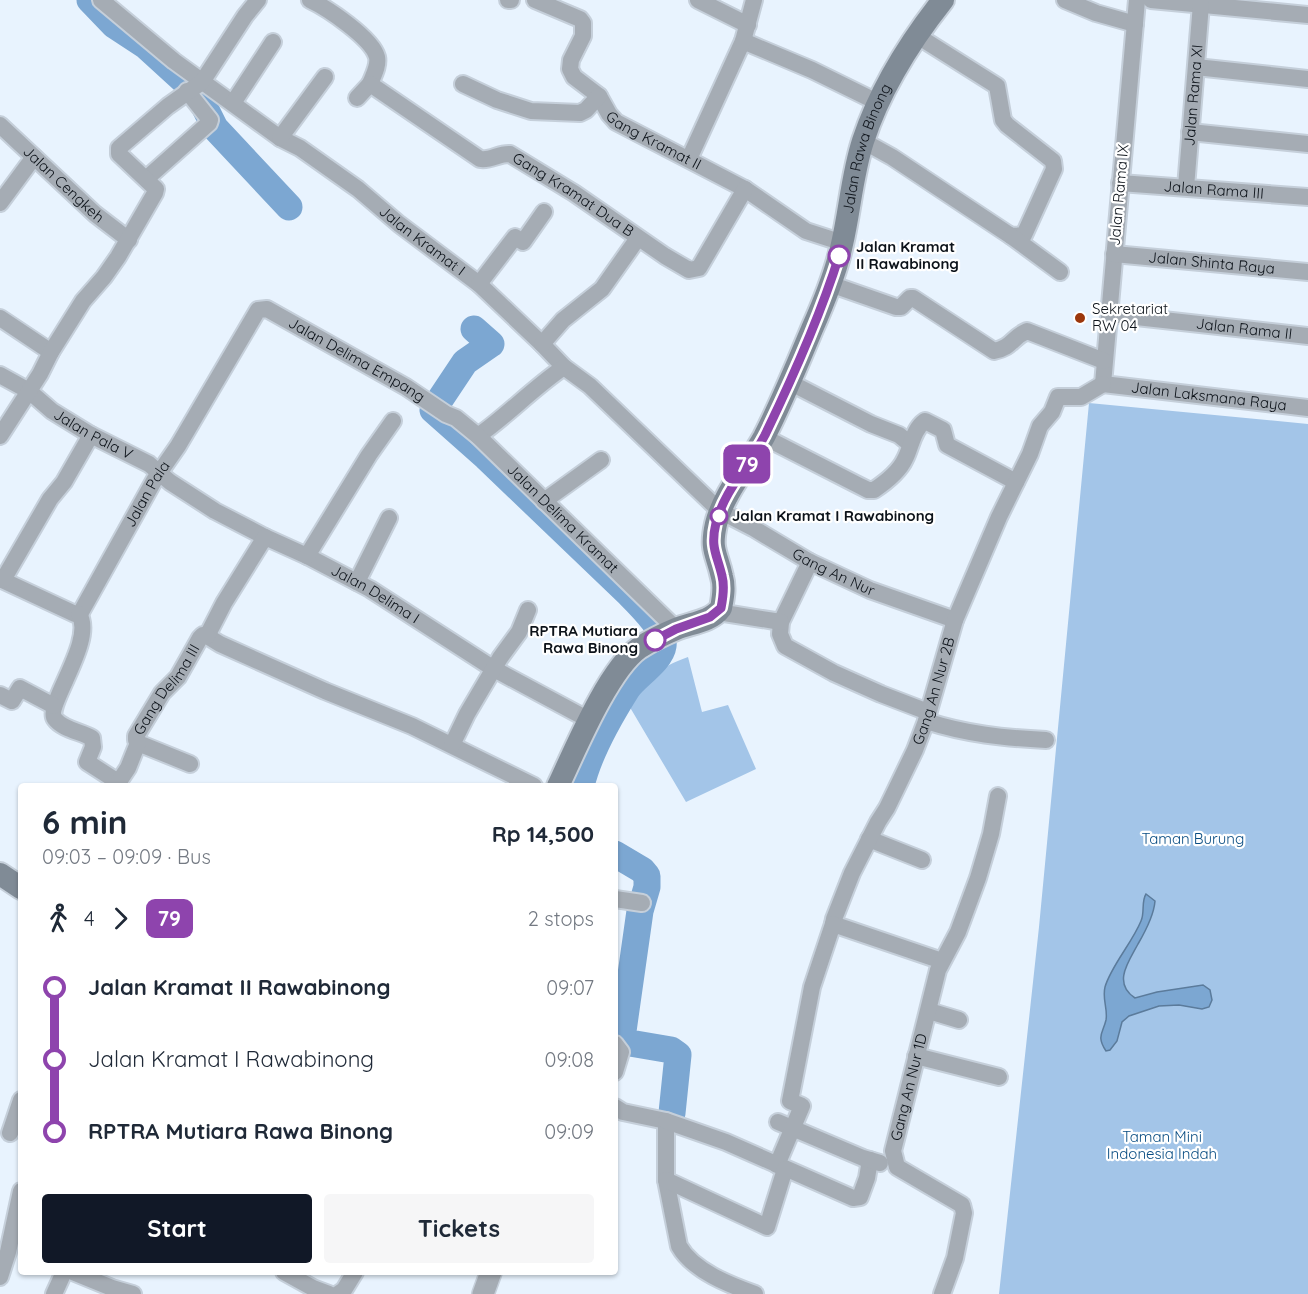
<!DOCTYPE html>
<meta charset="utf-8">
<style>
body{margin:0;font-family:Quicksand,sans-serif;background:#f6f6f7;color:#1f2937;height:100vh;display:flex;flex-direction:column;font-size:22px;white-space:nowrap}
*{box-sizing:border-box;margin:0}
p{font-size:20px;color:#747a83}
.icon{flex:none;width:33px;height:33px;fill:none;stroke:currentColor;stroke-width:2;stroke-linecap:round;stroke-linejoin:round}
.map{position:relative;flex:1;overflow:hidden}
.panel{position:absolute;left:18px;top:783px;width:600px;height:492px;display:flex;flex-direction:column;background:#fff;border-radius:6px;box-shadow:0 2px 4px #0004}
.panel>*{flex:none}
.badge{padding:0 12px;border-radius:9px;font-size:21px;line-height:39px}
.map>.badge{position:absolute;translate:-50% -50%;box-shadow:0 0 0 3px #fff}
.legs{display:flex;align-items:center;gap:9px;height:66px;padding:0 24px;font-size:20px}
.legs p{margin-inline-start:auto}
.overview{display:flex;align-items:center;justify-content:space-between;height:102px;padding:0 24px}
h1{font-size:33px;font-weight:800;line-height:45px}
.button{display:flex;gap:12px;margin-top:auto;padding:12px 24px}
.button a{flex:1;height:69px;border-radius:6px;background:#111827;color:#fff;font-size:24px;font-weight:800;line-height:69px;text-align:center}
.button a+a{background:#f6f6f7;color:#1f2937}
ul{padding:0 24px;list-style:none}
li{display:flex;align-items:center;gap:21px;height:72px;font-size:22px}
li i{display:grid;place-items:center;width:9px;height:100%;margin:0 8px;background:currentColor}
li i::after{content:'';width:15px;height:15px;margin:-8px;border:4px solid;border-radius:50%;background:#fff}
li p{margin-inline-start:auto}
li:first-child i{background:linear-gradient(#0000 50%,currentColor 0)}
li:last-child i{background:linear-gradient(currentColor 50%,#0000 0)}
.map>svg:first-child{display:block}
.green{fill:#a3c5e8}
.water{fill:#7ca7d2;stroke:#5b7b9b;stroke-width:1.5}
.lines{fill:none;stroke-linecap:round;stroke-linejoin:round}
.river{stroke:#7ca7d2;stroke-width:27}
.minor-casing{stroke:#c5cfda;stroke-width:20}
.tertiary-casing{stroke:#c5cfda;stroke-width:24}
.secondary-casing{stroke:#c5cfda;stroke-width:26}
.minor{stroke:#a5acb4;stroke-width:16}
.tertiary{stroke:#a5acb4;stroke-width:21}
.secondary{stroke:#808b96;stroke-width:22}
.line-1-casing{stroke:#fff;stroke-width:14}
.line-1{stroke:#8e44ad;stroke-width:9}
.stop-1-dot{fill:#fff;stroke:#8e44ad;stroke-width:3}
.poi-dot{fill:#9c370c;stroke:#fff;stroke-width:2}
.labels{text-anchor:middle;stroke-width:4.5;stroke-linejoin:round;paint-order:stroke}
.street-label{font-size:15px;fill:#0d131a;stroke:#fff}
.stop-label{font-size:15px;font-weight:bold;fill:#0d131a;stroke:#fff;text-anchor:start}
.poi-label{font-size:15px;fill:#0d131a;stroke:#fff;text-anchor:start}
.park-label{font-size:15px;fill:#084c82;stroke:#fff}
</style>
<div class="map">
<svg width="1308" height="1294" viewBox="0 0 1308 1294">
<rect width="100%" height="100%" fill="#e8f3fe"/>
<g class="green">
<polygon points="1089,403 1308,424 1308,1294 999,1294 1039,927"/>
<path d="M688 657 702 712 728 705 756 769 686 802 628 704C645 680 659 667 688 657Z"/>
</g>
<path class="water" d="M1146 894 1155 901C1154 915 1145 932 1138 944 1129 961 1112 983 1135 998L1157 992 1203 985 1210 990 1212 1000 1209 1007 1202 1009 1179 1005 1159 1006 1129 1016 1122 1022 1117 1041 1110 1050 1106 1051C1096 1036 1103 1033 1106 1020 1108 1009 1102 999 1105 987 1111 966 1132 943 1141 921 1145 912 1141 902 1146 894Z"/>
<g class="lines">
<g class="river">
<polyline points="90,0 114,25 146,46 192,88 203,104 215,128 289,207"/>
<path d="M474 329 491 344 465 362 433 410 486 457 628 593C639 604 666 630 663 646 661 661 635 677 627 689 610 716 588 755 581 786"/>
<polyline points="615,854 642,870 647,876 647,887 640,911 622,1038 624,1042 671,1050 678,1055 672,1113"/>
</g>
<defs>
<g id="minor">
<path id="s1" d="M101 0 174 61 280 138 300 148 358 189 399 224 479 284 542 344 564 367 590 386 720 511 753 528 810 562 870 590 955 620"/>
<path d="M310 0C327 8 372 38 377 57 379 66 373 76 370 84"/>
<polyline points="508,0 511,0"/>
<path id="s2" d="M535 0 580 19 583 23V36L571 60 570 69 574 77 599 96 609 114 616 122 745 189 806 231 843 243"/>
<polyline points="698,0 748,25"/>
<polyline points="1065,0 1096,13 1135,24"/>
<path id="s3" d="M1137 0 1103 384 1308 408"/>
<polyline points="1151,0 1308,15"/>
<polyline points="743,41 812,70 877,102"/>
<polyline points="1196,67 1308,79"/>
<polyline points="463,84 497,100 531,111 580,113 586,110 599,96"/>
<path id="s4" d="M357 98 370 84 480 159C491 161 499 153 510 154L574 193 665 256 689 270 699 268 745 189"/>
<polyline points="233,103 273,42"/>
<path id="s5" d="M0 125 95 214 129 240"/>
<polyline points="1190,132 1308,144"/>
<polyline points="280,138 325,77"/>
<polyline points="863,141 892,157 1011,236 1024,235 1054,169 1053,161 1007,125 1003,120 997,86 916,35"/>
<polyline points="689,159 743,41 754,0"/>
<polyline points="146,179 209,123 210,120 187,91"/>
<path id="s6" d="M1120 183 1308 197"/>
<path id="s7" d="M1186 187 1201 4"/>
<polyline points="0,203 34,157"/>
<polyline points="1011,236 1060,272"/>
<path id="s8" d="M1114 254 1308 272"/>
<polyline points="479,284 515,237 523,242 544,212"/>
<path d="M830 284 896 307H901L910 298H913L994 351C1013 347 1011 338 1027 331L1104 361"/>
<path id="s9" d="M1109 314 1308 336"/>
<polyline points="0,318 51,352"/>
<polyline points="542,344 563,320 602,289 638,238"/>
<path id="s10" d="M0 375 29 391 52 411 91 435 149 464 170 482 215 511 265 537 307 556 370 589 494 669 589 720"/>
<polyline points="789,382 871,424 899,435 910,444"/>
<polyline points="0,436 40,374 51,352 83,301 104,277 118,257 155,193 156,189 119,154 119,148 168,106 202,82 245,16 258,0"/>
<path d="M478 436C508 415 533 388 564 367"/>
<path d="M764 437 858 485 868 490H874C886 482 899 472 905 459 911 448 913 429 925 421L943 430 947 445 1016 482"/>
<polyline points="544,501 601,460"/>
<polyline points="307,556 369,455 393,421"/>
<polyline points="810,562 781,622 780,634 785,646 834,673 881,694 928,712"/>
<path id="s11" d="M0 579 75 614H79L81 612 155 479 178 446 258 310 267 309 406 387 446 414 456 418 478 436 676 629"/>
<polyline points="3,580 50,499 64,482 91,435"/>
<polyline points="357,582 389,518"/>
<polyline points="718,612 781,622"/>
<path d="M79 614C96 641 44 706 55 719 62 729 82 732 92 738L93 747 87 762 118 782"/>
<polyline points="207,636 220,644 325,691 412,726 534,786"/>
<polyline points="207,636 224,603 265,537"/>
<polyline points="0,695 12,701 20,688 54,706"/>
<path d="M926 721C966 734 1004 738 1046 740"/>
<polyline points="138,743 190,764"/>
<polyline points="452,745 467,714 500,658 519,632 528,610"/>
<path id="s12" d="M116 786 128 768 138 743 136 740V736L162 693 178 677 200 638 203 635 207 636"/>
<polyline points="869,839 922,860"/>
<polyline points="615,899 642,903"/>
<path id="s13" d="M942 961 833 924 834 919 852 873 878 822 887 808 915 750 926 721 955 620 999 517 1030 454 1040 426 1052 412 1058 397H1081L1103 384"/>
<polyline points="929,1011 959,1020"/>
<polyline points="615,1044 621,1052 615,1072"/>
<polyline points="916,1056 999,1077"/>
<path d="M615 1107 623 1112 666 1121V1180L679 1246C693 1271 730 1285 755 1294"/>
<polyline points="666,1121 726,1142 853,1198 860,1197 867,1178 870,1160"/>
<polyline points="778,1122 863,1158 880,1163"/>
<polyline points="10,1133 21,1100"/>
<polyline points="777,1165 802,1106 790,1101 812,987 833,924"/>
<polyline points="666,1180 767,1227 785,1169"/>
<polyline points="73,1272 112,1288 133,1294"/>
<polyline points="284,1272 313,1288 329,1294"/>
<polyline points="0,1277 8,1252 21,1191"/>
<polyline points="54,1294 64,1272"/>
<polyline points="338,1294 344,1290 355,1272"/>
<path id="s14" d="M942 1294 955 1258 964 1213 962 1205 897 1167 893 1151 938 970 958 932 978 878 991 834 998 796"/>
</g>
<polyline id="tertiary" points="483,1294 491,1272"/>
<g id="secondary">
<path id="s15" d="M558 786C575 750 608 670 639 648 650 641 664 634 676 629 690 623 711 622 721 608 723 598 725 587 722 577 717 553 710 551 716 524 723 494 749 464 764 437 782 402 797 365 812 329 824 302 836 273 842 244 850 210 852 175 863 141 880 89 909 43 943 0"/>
<polyline points="0,874 21,888"/>
</g>
</defs>
<use href="#minor" class="minor-casing"/>
<use href="#tertiary" class="tertiary-casing"/>
<use href="#secondary" class="secondary-casing"/>
<use href="#minor" class="minor"/>
<use href="#tertiary" class="tertiary"/>
<use href="#secondary" class="secondary"/>
</g>
<g class="lines">
<defs>
<path id="line-1" d="M655 640 676 629 710 617 721 608C723 598 725 587 722 576 717 554 710 548 716 523 724 491 750 464 765 435 793 377 820 317 839 256"/>
</defs>
<use href="#line-1" class="line-1-casing"/>
<use href="#line-1" class="line-1"/>
</g>
<g class="stop-1-dot">
<circle cx="839" cy="256" r="10"/>
<circle cx="719" cy="516" r="8"/>
<circle cx="655" cy="640" r="10"/>
</g>
<circle class="poi-dot" cx="1080" cy="318" r="6"/>
<g class="labels">
<g class="street-label">
<text dy="5" stroke="none"><textPath href="#s7" startOffset="92">Jalan Rama XI</textPath></text>
<text dy="5" stroke="none"><textPath href="#s2" startOffset="216">Gang Kramat II</textPath></text>
<text dy="5" stroke="none"><textPath href="#s15" startOffset="746">Jalan Rawa Binong</textPath></text>
<text dy="5" stroke="none"><textPath href="#s5" startOffset="87">Jalan Cengkeh</textPath></text>
<text dy="5" stroke="none"><textPath href="#s6" startOffset="94">Jalan Rama III</textPath></text>
<text transform="translate(1119 195) rotate(-85)" y="5">Jalan Rama IX</text>
<text dy="5" stroke="none"><textPath href="#s4" startOffset="258">Gang Kramat Dua B</textPath></text>
<text dy="5" stroke="none"><textPath href="#s1" startOffset="402">Jalan Kramat I</textPath></text>
<text dy="5" stroke="none"><textPath href="#s8" startOffset="98">Jalan Shinta Raya</textPath></text>
<text dy="5" stroke="none"><textPath href="#s9" startOffset="136">Jalan Rama II</textPath></text>
<text dy="5" stroke="none"><textPath href="#s11" startOffset="552">Jalan Delima Empang</textPath></text>
<text dy="5" stroke="none"><textPath href="#s3" startOffset="492">Jalan Laksmana Raya</textPath></text>
<text dy="5" stroke="none"><textPath href="#s10" startOffset="111">Jalan Pala V</textPath></text>
<text dy="5" stroke="none"><textPath href="#s11" startOffset="225">Jalan Pala</textPath></text>
<text dy="5" stroke="none"><textPath href="#s11" startOffset="814">Jalan Delima Kramat</textPath></text>
<text dy="5" stroke="none"><textPath href="#s1" startOffset="934">Gang An Nur</textPath></text>
<text dy="5" stroke="none"><textPath href="#s10" startOffset="436">Jalan Delima I</textPath></text>
<text dy="5" stroke="none"><textPath href="#s12" startOffset="112">Gang Delima III</textPath></text>
<text dy="5" stroke="none"><textPath href="#s13" startOffset="370">Gang An Nur 2B</textPath></text>
<text dy="5" stroke="none"><textPath href="#s14" startOffset="250">Gang An Nur 1D</textPath></text>
</g>
<g class="stop-label">
<text x="856" y="252">Jalan Kramat<tspan x="856" dy="17">II Rawabinong</tspan></text>
<text x="732" y="521">Jalan Kramat I Rawabinong</text>
<text x="638" y="636" text-anchor="end">RPTRA Mutiara<tspan x="638" dy="17">Rawa Binong</tspan></text>
</g>
<g class="poi-label">
<text x="1092" y="314">Sekretariat<tspan x="1092" dy="17">RW 04</tspan></text>
</g>
<g class="park-label">
<text x="1193" y="844">Taman Burung</text>
<text x="1162" y="1142">Taman Mini<tspan x="1162" dy="17">Indonesia Indah</tspan></text>
</g>
</g>
</svg>
<b class="badge" style="left:747px;top:464px;background:#8e44ad;color:#fff">79</b>
<section class="panel">
<div class="overview"><div><h1>6 min</h1><p>09:03 – 09:09 · Bus</p></div><b>Rp 14,500</b></div>
<div class="legs"><svg class="icon" aria-label="walk" viewBox="0 0 24 24"><circle cx="13" cy="4" r="2"/><path d="M13 8l-2 6 4 7M11 14l-3 7M7 12l3-4h3l4 4"/></svg>4<svg class="icon" aria-label="forward" viewBox="0 0 24 24"><path d="M9 5l7 7-7 7"/></svg><b class="badge" style="background:#8e44ad;color:#fff">79</b><p>2 stops</p></div>
<ul>
<li><i style="color:#8e44ad"></i><b>Jalan Kramat II Rawabinong</b><p>09:07</p></li>
<li><i style="color:#8e44ad"></i><span>Jalan Kramat I Rawabinong</span><p>09:08</p></li>
<li><i style="color:#8e44ad"></i><b>RPTRA Mutiara Rawa Binong</b><p>09:09</p></li>
</ul>
<div class="button"><a>Start</a><a>Tickets</a></div>
</section>
</div>
